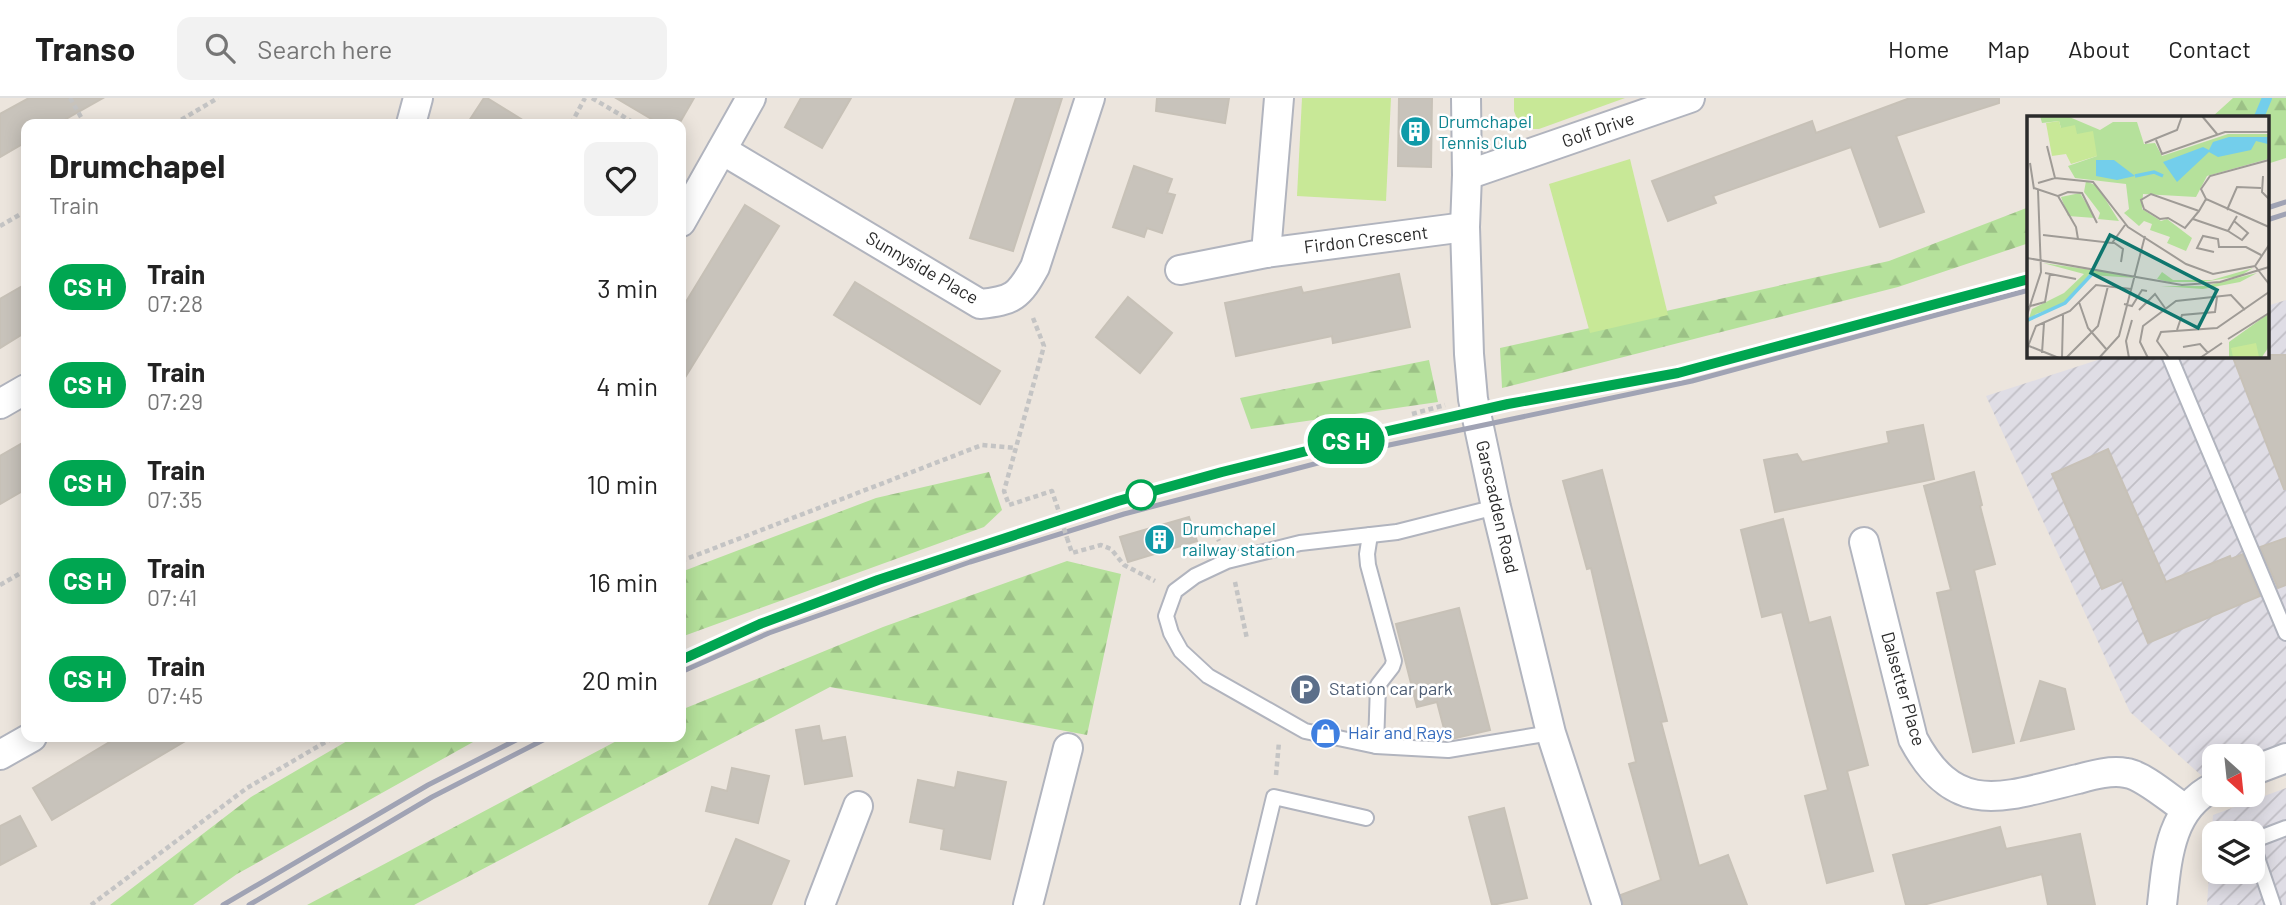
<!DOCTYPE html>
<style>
body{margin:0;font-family:Barlow,sans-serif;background:#f2f2f2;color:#222;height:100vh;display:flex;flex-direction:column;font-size:26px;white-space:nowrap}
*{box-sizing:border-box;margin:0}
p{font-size:23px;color:#767676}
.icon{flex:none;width:38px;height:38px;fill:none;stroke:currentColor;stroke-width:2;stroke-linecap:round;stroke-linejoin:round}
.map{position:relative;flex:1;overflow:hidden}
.drawer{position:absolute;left:21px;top:21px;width:665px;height:623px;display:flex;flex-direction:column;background:#fff;border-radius:14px;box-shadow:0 4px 18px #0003}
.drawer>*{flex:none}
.badge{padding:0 14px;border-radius:23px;font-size:24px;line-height:46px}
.needle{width:46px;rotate:153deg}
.buttons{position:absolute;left:2202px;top:646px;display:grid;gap:14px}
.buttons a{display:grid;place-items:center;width:63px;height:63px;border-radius:14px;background:#fff;box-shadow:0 4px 18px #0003;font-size:35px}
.map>.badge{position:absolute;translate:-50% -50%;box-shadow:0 0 0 4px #fff}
.round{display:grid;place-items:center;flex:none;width:74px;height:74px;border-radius:14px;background:#f2f2f2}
.head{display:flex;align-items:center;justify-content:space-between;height:119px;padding:0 28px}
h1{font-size:33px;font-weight:700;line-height:52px}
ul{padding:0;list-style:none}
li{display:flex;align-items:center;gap:21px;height:98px;padding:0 28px}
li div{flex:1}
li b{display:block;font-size:26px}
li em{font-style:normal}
li .badge{min-width:77px;font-weight:700;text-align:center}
header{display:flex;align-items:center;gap:42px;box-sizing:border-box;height:98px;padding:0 35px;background:#fff;border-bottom:2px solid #e0e0e0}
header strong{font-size:33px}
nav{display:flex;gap:38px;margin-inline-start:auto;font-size:24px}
.search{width:490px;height:63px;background:#f2f2f2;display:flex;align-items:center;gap:18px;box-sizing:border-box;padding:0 24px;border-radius:14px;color:#767676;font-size:26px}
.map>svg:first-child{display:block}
.industrial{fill:url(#industrial-furrows);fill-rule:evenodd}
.forest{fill:url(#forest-firs)}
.pitch{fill:#c8e897}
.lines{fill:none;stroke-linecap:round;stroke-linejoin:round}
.stream{stroke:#73ceeb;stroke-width:10}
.building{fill:#c8c3bb;stroke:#c7c1b7;stroke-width:2}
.service-casing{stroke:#b1b4be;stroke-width:18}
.minor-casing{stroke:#b1b4be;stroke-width:32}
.path{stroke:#c4c4c4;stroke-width:4.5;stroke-dasharray:5 3.5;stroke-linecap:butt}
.service{stroke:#fff;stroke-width:14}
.minor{stroke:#fff;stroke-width:28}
.rail{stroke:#a0a3b4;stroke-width:5}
.path-bridge{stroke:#c4c4c4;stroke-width:4.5;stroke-dasharray:5 3.5;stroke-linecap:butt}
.line-casing{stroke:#fff;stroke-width:16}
.line{stroke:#00a651;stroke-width:10}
.stop-dot{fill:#fff;stroke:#00a651;stroke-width:3.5}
.labels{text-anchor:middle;stroke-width:5;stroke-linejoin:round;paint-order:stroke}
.culture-label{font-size:18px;fill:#0d838f;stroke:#fff;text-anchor:start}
.street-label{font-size:18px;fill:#2b2b2b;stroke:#fff}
.service-label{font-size:18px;fill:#4e5e75;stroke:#fff;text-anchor:start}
.shop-label{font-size:18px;fill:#366cbe;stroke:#fff;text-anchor:start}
.inset-river{fill:none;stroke:#73ceeb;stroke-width:3.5}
.inset-road{fill:none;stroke:#9f9b96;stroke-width:2}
.view{fill:#0f766e;fill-opacity:0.15;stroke:#0f766e;stroke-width:3.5}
.inset-edge{fill:none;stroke:#2b2b2b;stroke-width:3.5}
</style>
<header>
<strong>Transo</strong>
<div class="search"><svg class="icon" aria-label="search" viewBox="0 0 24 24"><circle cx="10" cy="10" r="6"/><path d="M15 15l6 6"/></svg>Search here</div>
<nav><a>Home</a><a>Map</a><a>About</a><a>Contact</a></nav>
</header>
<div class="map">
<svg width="2286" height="807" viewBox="0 0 2286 807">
<defs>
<pattern id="industrial-furrows" width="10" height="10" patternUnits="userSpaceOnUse" patternTransform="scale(1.75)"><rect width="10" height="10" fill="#dfdde5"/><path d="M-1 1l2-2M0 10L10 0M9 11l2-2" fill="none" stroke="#c0bec5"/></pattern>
<pattern id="forest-firs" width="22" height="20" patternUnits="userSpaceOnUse" patternTransform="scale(1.75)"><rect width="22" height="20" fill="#b5e19b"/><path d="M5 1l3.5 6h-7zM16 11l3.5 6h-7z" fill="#9cc186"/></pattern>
</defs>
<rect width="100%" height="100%" fill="#ece5dd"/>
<g class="industrial">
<polygon points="2286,202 2286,645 2252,659 2214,658 2214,674 2202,678 2130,614 1986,298 2113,257 2267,257 2267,208"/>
<path d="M2286 690V807H2207L2213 717ZM2214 735H2252V774H2214Z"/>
</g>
<g class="forest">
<polygon points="2233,0 2286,0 2286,60 2267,66 2267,19 2212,19"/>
<polygon points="2029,109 2029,145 1898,189 1502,290 1500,250 1889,163"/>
<polygon points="1429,262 1438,304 1251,331 1240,300"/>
<polygon points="989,374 1002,412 984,429 681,539 681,474 876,400"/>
<polygon points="1067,463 1121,476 1087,637 830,589 414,807 307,807 624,639 681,639 681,612 883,529"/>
<polygon points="354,639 482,639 237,776 193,807 110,807 251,699"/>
</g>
<g class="pitch">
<polygon points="1302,0 1391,0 1386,103 1297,98"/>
<polygon points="1514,0 1625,0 1539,31 1529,31 1519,26 1514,13"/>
<polygon points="1630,61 1668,217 1590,235 1549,86"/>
</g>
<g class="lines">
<polyline class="stream" points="2259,19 2267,0"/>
</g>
<g class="building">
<polygon points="29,0 103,0 57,26 26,26 26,44 0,59 0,16"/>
<polygon points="484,0 487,0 529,26 467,26"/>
<polygon points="616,0 694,0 679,26 660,26"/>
<polygon points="801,0 851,0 822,50 785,29"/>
<polygon points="1016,0 1062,0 1013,153 970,140"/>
<polygon points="1157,0 1229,0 1225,25 1156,13"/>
<polygon points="1399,0 1432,0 1431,69 1398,68"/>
<polygon points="1910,0 1999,0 1999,5 1896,38 1924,114 1880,129 1851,49 1713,98 1716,105 1668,123 1652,83 1812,23 1816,35"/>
<polygon points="1134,68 1172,81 1167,95 1175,97 1162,135 1147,130 1144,139 1113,129"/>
<polygon points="745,107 779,128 681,286 681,212"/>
<polygon points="1399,176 1410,229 1333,245 1332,238 1236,258 1225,205 1301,189 1303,195"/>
<polygon points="855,184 1000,273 980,306 834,217"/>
<polygon points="26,186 26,234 0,250 0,201"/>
<polygon points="1128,199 1172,235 1140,275 1096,239"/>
<polygon points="2232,257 2286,257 2286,391 2284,391"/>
<polygon points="1923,327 1934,381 1775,414 1764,362 1797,356 1802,364 1889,345 1887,334"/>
<polygon points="26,343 26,391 0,406 0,358"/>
<polygon points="2108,351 2166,484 2230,458 2231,461 2243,456 2260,498 2148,545 2122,482 2102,491 2052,376"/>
<polygon points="1602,372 1667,623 1661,624 1699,768 1728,757 1747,807 1623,807 1621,797 1661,782 1629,666 1636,664 1591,470 1587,471 1563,383"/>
<polygon points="1974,374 1982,407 1980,408 1995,466 1974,472 2014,645 1973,654 1937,495 1951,492 1924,388"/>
<polygon points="1189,419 1197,443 1128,464 1120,439"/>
<polygon points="1783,421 1809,525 1830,519 1868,667 1847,673 1873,773 1827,785 1805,698 1828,692 1782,514 1762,519 1741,432"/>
<polygon points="2286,440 2286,487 2278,490 2260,449"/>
<polygon points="1459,510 1490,632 1447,642 1437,604 1417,609 1396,526"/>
<polygon points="2040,583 2065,591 2074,631 2021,643"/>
<polygon points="819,628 822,643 845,639 852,678 805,686 796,632"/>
<polygon points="118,639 192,639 52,722 33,690"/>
<polygon points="732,670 769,678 758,725 706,713 712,689 727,693"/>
<polygon points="958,674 1006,684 990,761 941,751 944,731 910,724 918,682 955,690"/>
<polygon points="1504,710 1527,800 1492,807 1469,719"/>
<polygon points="20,718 36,748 0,767 0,728"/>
<polygon points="2000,729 2006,751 2080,736 2095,807 2048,807 2042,776 1923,807 1906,807 1893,757"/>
<polygon points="736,741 789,763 771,807 709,807"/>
</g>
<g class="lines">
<defs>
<g id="service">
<polyline points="2169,257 2286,535"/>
<polyline points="1496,409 1397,434 1300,445 1227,463 1195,478 1175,493 1166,518 1171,535 1181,553 1208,578 1305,633 1376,648 1448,652 1551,635"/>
<polyline points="1370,437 1367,456 1368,467 1394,563 1392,569 1378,587 1376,648"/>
<polyline points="2252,743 2286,730"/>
<polyline points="2252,745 2273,807"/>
<polyline points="1248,807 1274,699 1366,720"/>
</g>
<g id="minor">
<polyline points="1466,0 1467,77 1465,129 1469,256 1473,301 1496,409 1551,635 1607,807"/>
<polyline points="411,26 418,0"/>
<path d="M722 52 980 206C1013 203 1019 198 1035 169L1090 0"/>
<polyline points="1467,77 1690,0"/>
<polyline points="681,124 751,0"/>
<polyline points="1266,155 1465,129"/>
<polyline points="1180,172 1266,155 1279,0"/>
<polyline points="0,306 26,291"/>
<path d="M1864 444 1913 641C1956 722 2005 698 2078 681 2093 677 2111 672 2126 675 2143 677 2170 701 2185 711"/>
<polyline points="0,657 32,639"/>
<polyline points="2252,673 2286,660"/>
<polyline points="820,807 858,708"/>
<polyline points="1028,807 1068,650"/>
<path d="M2162 807C2167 763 2169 711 2214 689"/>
</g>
</defs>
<use href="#service" class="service-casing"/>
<use href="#minor" class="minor-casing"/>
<g class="path">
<polyline points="70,0 85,26"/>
<polyline points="592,0 636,26"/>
<polyline points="174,26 218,0"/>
<polyline points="571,26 585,0"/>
<polyline points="0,128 26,113"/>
<polyline points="1033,220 1044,248 1004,393 1009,407 1052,393 1059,414"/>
<polyline points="1412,316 1445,307"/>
<polyline points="1211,426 1219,443"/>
<polyline points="1067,440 1072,455 1101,447 1111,451 1124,467 1155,483"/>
<polyline points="681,463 982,347 1016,350"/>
<polyline points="1235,484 1247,541"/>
<polyline points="0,487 26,472"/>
<polyline points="1292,600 1303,577"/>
<polyline points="1276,677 1279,644"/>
<polyline points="91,807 247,690 334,639"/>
</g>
<use href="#service" class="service"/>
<use href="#minor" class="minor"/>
<g class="rail">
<polyline points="2267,110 2286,104"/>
<polyline points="2267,122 2286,116"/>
<polyline points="681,562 760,526 878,482 1118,403 1248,366 1509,306 1678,275 2029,181"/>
<polyline points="681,574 769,535 970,464 1124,416 1375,350 1692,283 2029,192"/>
<polyline points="223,807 428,687 522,639"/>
<polyline points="249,807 432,699 549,639"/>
</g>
<polyline class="path-bridge" points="1059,414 1067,440"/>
</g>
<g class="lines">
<defs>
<polyline id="line" points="681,562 760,526 878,482 1118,403 1222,374 1375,336 1508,306 1678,275 2029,181"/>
</defs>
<use href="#line" class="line-casing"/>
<use href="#line" class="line"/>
</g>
<defs>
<symbol id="building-disc" viewBox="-11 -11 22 22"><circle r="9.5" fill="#0f9aa8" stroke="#fff"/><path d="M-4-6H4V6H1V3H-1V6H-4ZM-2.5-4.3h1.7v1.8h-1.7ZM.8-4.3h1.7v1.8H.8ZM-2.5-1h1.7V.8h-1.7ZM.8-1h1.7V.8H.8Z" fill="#fff"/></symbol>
<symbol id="parking-disc" viewBox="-11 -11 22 22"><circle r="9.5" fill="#5c6f8a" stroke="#fff"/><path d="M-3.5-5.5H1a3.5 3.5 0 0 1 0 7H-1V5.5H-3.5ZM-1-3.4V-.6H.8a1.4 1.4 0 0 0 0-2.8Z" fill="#fff"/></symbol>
<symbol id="shop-disc" viewBox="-11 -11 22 22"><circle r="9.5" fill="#3f7fe0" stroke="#fff"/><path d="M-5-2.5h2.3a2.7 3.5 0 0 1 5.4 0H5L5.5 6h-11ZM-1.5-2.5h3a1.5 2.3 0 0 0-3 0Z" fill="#fff"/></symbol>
</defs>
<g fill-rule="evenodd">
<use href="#building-disc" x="1398" y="16" width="35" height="35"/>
<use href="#building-disc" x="1142" y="424" width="35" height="35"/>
<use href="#parking-disc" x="1288" y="574" width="35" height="35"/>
<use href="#shop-disc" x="1308" y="618" width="35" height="35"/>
</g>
<circle class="stop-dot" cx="1141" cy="397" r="14"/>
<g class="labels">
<g class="culture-label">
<text x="1438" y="30">Drumchapel<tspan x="1438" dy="21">Tennis Club</tspan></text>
<text x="1182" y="437">Drumchapel<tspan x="1182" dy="21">railway station</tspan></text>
</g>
<g class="street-label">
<text transform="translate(1598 32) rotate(-19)" y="6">Golf Drive</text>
<text transform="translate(1366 142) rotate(-7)" y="6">Firdon Crescent</text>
<text transform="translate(922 170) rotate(30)" y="6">Sunnyside Place</text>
<text transform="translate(1497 409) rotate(77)" y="6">Garscadden Road</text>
<text transform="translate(1903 591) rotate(74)" y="6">Dalsetter Place</text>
</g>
<g class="service-label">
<text x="1329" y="597">Station car park</text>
</g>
<g class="shop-label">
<text x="1348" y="641">Hair and Rays</text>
</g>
</g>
<g transform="translate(2027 18)">
<rect width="242" height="242" fill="#ece5dd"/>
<path d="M59 65 70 70 92 105 71 103 73 97 57 76ZM53 77 68 102 41 100 34 81ZM16 147 87 157 108 162 64 159 38 188 9 198 0 208 5 193 37 177 57 158ZM226 152 213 160 176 166H142L130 163 135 156 146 164H185ZM230 157 213 166 176 173 134 170H178Z" fill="#b5e19b"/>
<path d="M13 0H40L73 14 86 6H110L117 28 128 27 135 40 201 18H241V43L180 60 169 81 116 78 115 93 134 105 140 103 165 122 159 135 140 127 143 121 123 114 125 108 117 105 112 110 97 97 102 93 99 68 48 62 41 50 70 40 50 18 34 12 32 5 15 7ZM241 198V232L235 241H202V226Z" fill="#b5e19b"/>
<path d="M32 5 34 12 48 9 50 18 66 15 70 40 44 48 39 38 25 40 19 7ZM229 227 232 241H206L204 232Z" fill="#c8e897"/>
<path d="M202 21H241V28L229 25 224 34 191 41 182 36 150 66 136 46 176 31 182 34 186 26ZM69 44H87L108 60 90 64 69 60Z" fill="#73ceeb"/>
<path class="inset-river" d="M108 60 127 56 136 60M1 204 38 187 66 157"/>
<path class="inset-road" d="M175 0 190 18M129 24 135 38 198 16H242M118 27 150 14 155 0M20 30 28 62M242 44 183 60 174 73 179 83 242 111M3 47 7 73M236 60 235 76 242 83M11 67 28 62 66 66 101 111 159 148 186 158 228 150 242 129M7 72 31 80 49 111 51 123M31 80 41 76 55 77 70 107M200 94 210 71 234 72M172 95 158 112 141 102 133 103 117 93 114 84 124 78 172 95 179 83M166 103 201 115 210 100M201 115 215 124 221 117 207 105M16 119 85 127 98 109M86 126 96 133 94 146M187 136 170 132 176 120 191 123 192 131H219L234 139M0 142 155 169 193 166 242 151M228 150 242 168M18 157 49 163M52 186 61 212 80 234M97 188 105 190 115 174 120 175M0 191 18 186 23 158M112 194 128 178 138 192M0 199 14 156 11 74M150 214 155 199 188 196 190 181M201 223 242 197M2 230 32 242M156 231 173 228 181 237M0 233 9 210 43 195 69 169 104 173M15 237 17 207M35 242 36 199M39 242 71 210 81 170M72 242 92 220 118 120M102 242 99 225 105 204M121 242 113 226 116 210 149 185 204 179 218 194M142 242 130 225 134 216 190 212 242 176M173 242 195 227"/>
<path class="view" d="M83 119 190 174 171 212 64 157Z"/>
<rect width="242" height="242" class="inset-edge"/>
</g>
</svg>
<div class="buttons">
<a><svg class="needle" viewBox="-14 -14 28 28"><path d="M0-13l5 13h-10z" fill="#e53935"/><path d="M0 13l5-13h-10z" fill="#767676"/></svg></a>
<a><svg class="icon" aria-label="layers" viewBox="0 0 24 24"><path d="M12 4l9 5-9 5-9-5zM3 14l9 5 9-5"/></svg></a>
</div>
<b class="badge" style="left:1346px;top:343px;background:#00a651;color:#fff">CS H</b>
<section class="drawer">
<div class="head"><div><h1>Drumchapel</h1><p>Train</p></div><a class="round"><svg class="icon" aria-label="heart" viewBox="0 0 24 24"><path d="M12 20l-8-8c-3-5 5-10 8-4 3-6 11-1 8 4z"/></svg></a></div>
<ul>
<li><span class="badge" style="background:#00a651;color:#fff">CS H</span><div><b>Train</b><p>07:28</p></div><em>3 min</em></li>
<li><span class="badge" style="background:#00a651;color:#fff">CS H</span><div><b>Train</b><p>07:29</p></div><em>4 min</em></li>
<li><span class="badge" style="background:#00a651;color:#fff">CS H</span><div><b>Train</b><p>07:35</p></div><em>10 min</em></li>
<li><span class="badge" style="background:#00a651;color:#fff">CS H</span><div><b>Train</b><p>07:41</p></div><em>16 min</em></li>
<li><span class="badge" style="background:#00a651;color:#fff">CS H</span><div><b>Train</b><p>07:45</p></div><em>20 min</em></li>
</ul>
</section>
</div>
